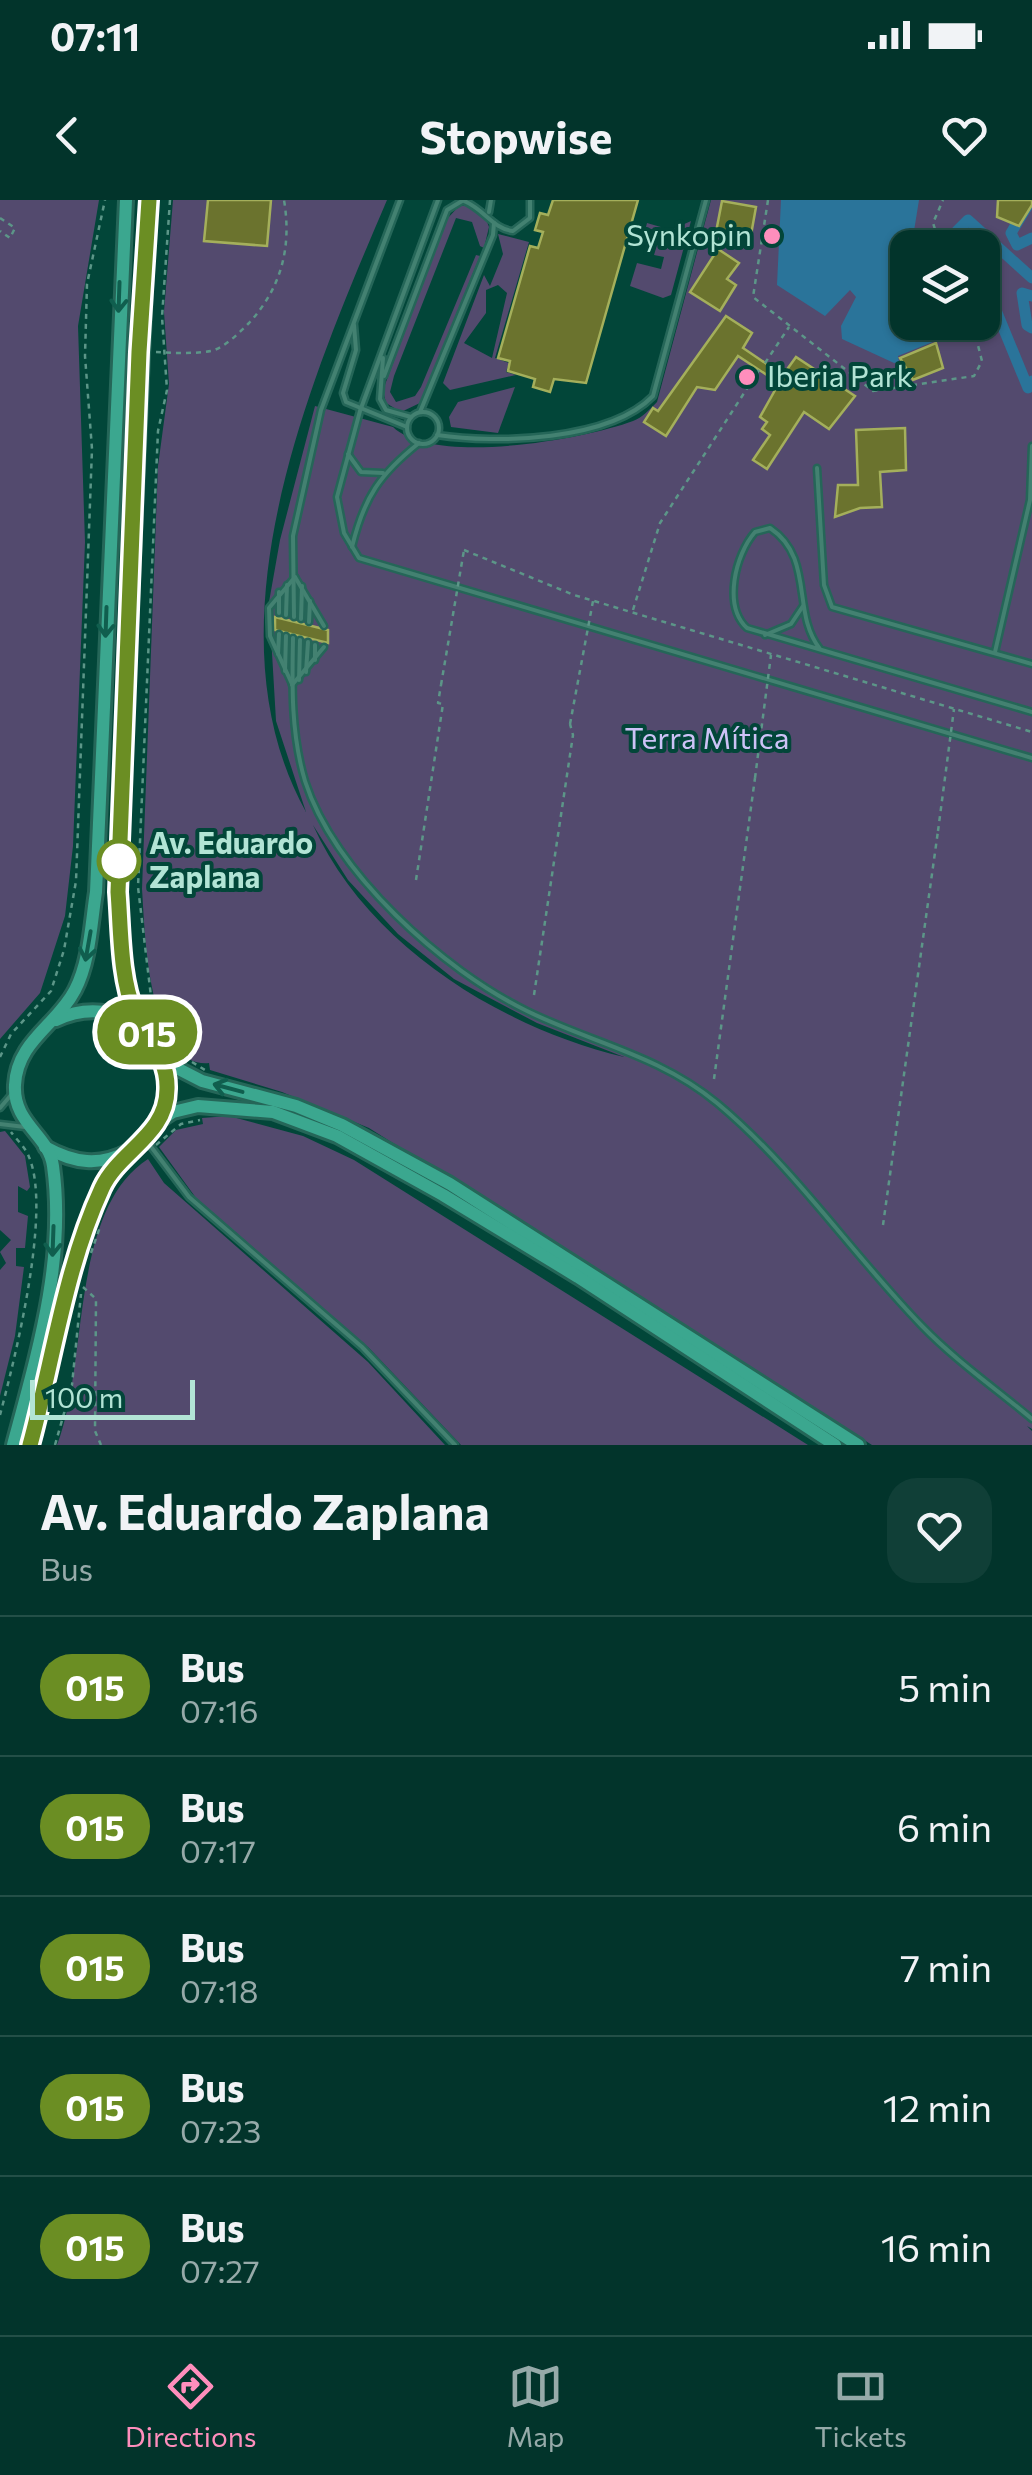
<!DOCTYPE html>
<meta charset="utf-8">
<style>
body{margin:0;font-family:Commissioner,sans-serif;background:#103f37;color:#f1f3f6;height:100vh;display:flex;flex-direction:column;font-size:38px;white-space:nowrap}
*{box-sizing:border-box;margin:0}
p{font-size:32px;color:#96aaa9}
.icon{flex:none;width:55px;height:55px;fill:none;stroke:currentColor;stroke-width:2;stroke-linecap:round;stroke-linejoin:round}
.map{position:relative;height:1245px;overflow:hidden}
.details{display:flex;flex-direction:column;background:#02342b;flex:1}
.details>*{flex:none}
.badge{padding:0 20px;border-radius:32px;font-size:35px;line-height:65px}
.fabs{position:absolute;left:890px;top:30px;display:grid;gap:20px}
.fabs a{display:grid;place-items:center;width:110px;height:110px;border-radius:20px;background:#02342b;box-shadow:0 2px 8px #0004,0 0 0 2px #234f47;font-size:50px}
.scale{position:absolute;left:30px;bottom:25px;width:165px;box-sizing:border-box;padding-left:10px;border:5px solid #b2e4d5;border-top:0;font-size:28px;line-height:35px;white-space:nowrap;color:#b2e4d5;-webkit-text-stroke:8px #024639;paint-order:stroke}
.map>.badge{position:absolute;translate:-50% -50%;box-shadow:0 0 0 5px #fff}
.round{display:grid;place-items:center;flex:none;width:105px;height:105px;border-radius:30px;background:#103f37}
.summary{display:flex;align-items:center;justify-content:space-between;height:170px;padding:0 40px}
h1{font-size:48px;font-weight:700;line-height:75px}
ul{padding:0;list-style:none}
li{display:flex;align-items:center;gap:30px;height:140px;padding:0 40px;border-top:2px solid #234f47}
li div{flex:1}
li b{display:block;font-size:38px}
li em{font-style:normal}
li .badge{min-width:110px;font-weight:700;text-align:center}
.status{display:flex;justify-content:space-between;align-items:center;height:70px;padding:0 50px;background:#02342b;direction:ltr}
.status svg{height:28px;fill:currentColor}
header{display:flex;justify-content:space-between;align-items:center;height:130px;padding:0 40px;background:#02342b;font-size:45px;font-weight:700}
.tabs{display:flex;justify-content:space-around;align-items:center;height:140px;border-top:2px solid #234f47;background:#02342b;font-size:28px;color:#96aaa9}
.tabs a{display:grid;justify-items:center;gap:5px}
.tabs .current{color:#fe8ebc}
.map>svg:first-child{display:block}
.green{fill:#534a6e;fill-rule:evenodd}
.water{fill:#2a749a}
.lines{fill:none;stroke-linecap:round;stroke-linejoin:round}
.canal{stroke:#2a749a;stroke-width:11}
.building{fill:#6b732e;stroke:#a4af5b;stroke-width:2.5}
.lane-casing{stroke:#256658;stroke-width:9}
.secondary-casing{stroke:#256658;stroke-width:18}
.path{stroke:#5c9688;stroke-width:2.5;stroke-dasharray:5 5;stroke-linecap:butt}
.lane{stroke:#438171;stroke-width:4}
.secondary{stroke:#3ba78f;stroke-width:12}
.path-bridge{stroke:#5c9688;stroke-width:2.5;stroke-dasharray:5 5;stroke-linecap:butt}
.oneway{stroke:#105e4e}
.line-casing{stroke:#fff;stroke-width:22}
.line{stroke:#6b8e23;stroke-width:15}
.poi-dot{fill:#fe8ebc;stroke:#024639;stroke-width:4}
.stop-dot{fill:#fff;stroke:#6b8e23;stroke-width:5}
.labels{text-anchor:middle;stroke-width:8;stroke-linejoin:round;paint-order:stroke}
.poi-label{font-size:30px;fill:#b2e4d5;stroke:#024639;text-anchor:end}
.park-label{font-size:30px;fill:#cdc2f6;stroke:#024639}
.stop-label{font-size:30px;font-weight:bold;fill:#b2e4d5;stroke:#024639;text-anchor:start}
</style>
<div class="status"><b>07:11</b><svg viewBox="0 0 49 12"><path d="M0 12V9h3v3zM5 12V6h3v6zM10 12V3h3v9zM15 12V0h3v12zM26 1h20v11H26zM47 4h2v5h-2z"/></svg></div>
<header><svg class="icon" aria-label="back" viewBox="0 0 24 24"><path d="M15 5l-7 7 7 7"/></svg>Stopwise<svg class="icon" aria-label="heart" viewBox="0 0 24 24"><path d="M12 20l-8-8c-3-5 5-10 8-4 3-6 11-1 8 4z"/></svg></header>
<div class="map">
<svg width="1032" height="1245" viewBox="0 0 1032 1245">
<rect width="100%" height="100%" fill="#024639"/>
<g class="green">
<polygon points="0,0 99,0 78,126 85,342 73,646 65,716 40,793 0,839"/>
<path d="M173 0H387C311 178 203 426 306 612L276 521 269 402 280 340 315 206 393 227C433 266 582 240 633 221 642 218 650 209 657 202L711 0H1032V1229L1027 1226 1032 1231V1245H872L369 928 282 892 210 870 209 863C147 869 145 730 142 689L158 266 169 184 164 112ZM908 48H982V122H908ZM313 625 348 680 398 734 454 779 537 823 624 857C501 828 366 744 313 625Z"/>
<polygon points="459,6 471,6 485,16 489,27 484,48 480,46 472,22 456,18 394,176 390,192 396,202 415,196 421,187 476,55 480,56 420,203 401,212 386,203 383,190 447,19"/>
<polygon points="691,21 671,95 663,98 630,86 637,63 661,69 664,57 654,55 657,45 666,47 670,36 646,27 647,23 671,30"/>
<path d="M498 34 529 42 495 158 509 163 506 172 516 175 450 190 443 183 484 75 490 86 503 54ZM498 85 507 93 492 158 464 143 486 113V90Z"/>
<polygon points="515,187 498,233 451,227 449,217 458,202"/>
<polygon points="229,916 303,936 354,960 808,1245 461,1245 369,1148 196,998 159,947 176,930 203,924 202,918"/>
<polygon points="5,931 25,956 30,987 27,991 18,986 18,1012 28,1016 25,1048 16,1048 16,1066 24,1067 15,1136 0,1196 0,1070 6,1063 0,1052 11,1040 0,1030 0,932"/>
<path d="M148 959 164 983 368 1162 445 1245H57C89 1164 69 1010 148 959Z"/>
</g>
<polygon class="water" points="781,0 919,0 914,31 917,47 908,48 908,122 950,123 952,128 940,139 898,156 899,162 894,163 842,139 841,126 856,97 850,90 825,116 777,85"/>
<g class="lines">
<g class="canal">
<polyline points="1031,0 1011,33 1017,45 1032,38"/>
<polyline points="970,48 957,31 968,20 1032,78"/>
<polyline points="982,57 987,60 984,81 1028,188 1032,181"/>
<polyline points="1032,96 1022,93 1027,125 1032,128"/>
</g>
</g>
<g class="building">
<polygon points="208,0 271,0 267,46 204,41"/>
<polygon points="553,0 638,0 586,183 554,179 550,192 533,187 535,179 508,171 510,161 498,158 530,46 538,48 543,32 535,30 540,13 548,15"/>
<polygon points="998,0 1032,0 1032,5 1019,26 997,17"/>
<polygon points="722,1 756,7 749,46 730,43 731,35 716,32"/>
<polygon points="718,49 739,63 727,79 736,85 720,111 690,92"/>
<polygon points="726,116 752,133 743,148 783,175 796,157 855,196 829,229 804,212 767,269 753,260 770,235 762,229 767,222 760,217 779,183 738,156 715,190 697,187 666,236 644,222 653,208 658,211"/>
<polygon points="936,143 943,168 913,180 900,158"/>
<polygon points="905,228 906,270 880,272 882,307 860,308 835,317 838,285 858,285 856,230"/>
<polygon points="275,417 328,430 328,443 275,430"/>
</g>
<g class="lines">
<defs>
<g id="lane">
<polyline points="438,0 360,211 337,297 344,333 359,358 1032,558"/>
<path d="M464 1C484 9 493 29 513 31L530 18V0"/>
<polyline points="489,12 491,0"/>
<polyline points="354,125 356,150 343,193 346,202 407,227"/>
<polyline points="383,158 380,199 386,210 411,217"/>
<polyline points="384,176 447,10 462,1"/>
<polyline points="420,212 493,35 494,23"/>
<circle cx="423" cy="228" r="16"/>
<path d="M437 235C497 244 609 241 653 196L706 0"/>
<polyline points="348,254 361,272 383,273"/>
<polyline points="817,268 824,385 832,407 1032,464"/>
<path d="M352 347C364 297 380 274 419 243"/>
<polyline points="295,377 324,426"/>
<polyline points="279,413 279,392"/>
<polyline points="286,415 287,385"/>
<polyline points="294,417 293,336 321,210 400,0"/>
<polyline points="301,419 302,386"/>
<polyline points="309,422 310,401"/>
<polyline points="765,435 791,424 803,406"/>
<path d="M293 438C292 486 291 534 305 581 334 672 443 770 527 811 592 843 659 855 717 903 796 969 851 1053 922 1126 956 1161 995 1188 1032 1219"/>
<path d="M820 449C791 413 815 358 770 328L755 332C735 355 723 406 747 428L1032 512"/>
<polyline points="995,452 1030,300 1032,246"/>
<polyline points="278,454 279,434"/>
<polyline points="315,460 315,445"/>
<polyline points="285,471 286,436"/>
<polyline points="306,472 308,442"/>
<polyline points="299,480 300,440"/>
<polyline points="292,484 270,436 269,408 295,377"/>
<polyline points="292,485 324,447"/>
<polyline points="0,908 11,895"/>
<polyline points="0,924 25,927"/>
<polyline points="146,940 189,997 362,1147 455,1245"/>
</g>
<g id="secondary">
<path d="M149 0 118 693C121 731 121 774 134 811 153 861 177 857 159 921"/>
<path d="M56 820C85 806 119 808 143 831"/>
<polyline points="163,861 202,881 296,906 342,925 450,984 858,1245"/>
<path d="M45 947C74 963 99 967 129 951"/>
<path d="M13 1245C37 1155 66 1060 53 966 49 935 13 924 15 885 17 841 57 825 75 790 90 761 91 724 96 692L126 0"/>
<polyline points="30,1245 81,1040 104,983 159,921 173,912 198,906 273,912 337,936 443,995 578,1077 835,1245"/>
</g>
</defs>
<use href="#lane" class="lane-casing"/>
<use href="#secondary" class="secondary-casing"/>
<g class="path">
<polyline points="170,0 162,117 167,190 158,231 138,687 152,805 161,831 185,858"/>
<polyline points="768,0 753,97 873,191 974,176 982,161 972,122"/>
<polyline points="0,18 15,28 10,38 0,31"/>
<polyline points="941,48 933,23 943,0"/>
<path d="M156 152C173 153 193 154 211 151 224 148 239 133 249 123 281 88 292 48 284 0"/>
<polyline points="765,163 789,127"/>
<polyline points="464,350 574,395 1032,532"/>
<polyline points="633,410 660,323 759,170"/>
<polyline points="416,680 443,504 438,503 441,485"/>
<polyline points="534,795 573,535 570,524"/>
<polyline points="0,857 11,834 51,791 64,750 76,681 92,249 85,156 87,84 105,0"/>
<polyline points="192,862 205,870"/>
<polyline points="714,879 755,578"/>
<polyline points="156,945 181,924 200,920"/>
<polyline points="883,1025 938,631"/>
<polyline points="91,1053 100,1027"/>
<polyline points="83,1087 96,1099 95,1231 101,1245"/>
<path d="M0 1215C15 1158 52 1011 29 957 26 948 16 939 11 932"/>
<polyline points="55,1245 72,1185 81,1094"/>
</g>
<use href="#lane" class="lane"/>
<use href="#secondary" class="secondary"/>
<g class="path-bridge">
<polyline points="441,485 464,350"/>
<polyline points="570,524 593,401"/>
<polyline points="755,578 771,455"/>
<polyline points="938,631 954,509"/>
</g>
</g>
<defs><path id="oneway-shaft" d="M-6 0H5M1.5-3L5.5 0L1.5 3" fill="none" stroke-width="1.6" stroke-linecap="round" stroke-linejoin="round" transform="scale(2.5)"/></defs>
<g class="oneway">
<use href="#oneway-shaft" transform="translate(119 97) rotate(92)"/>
<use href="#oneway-shaft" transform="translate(106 422) rotate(92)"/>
<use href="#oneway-shaft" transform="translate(88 746) rotate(100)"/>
<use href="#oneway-shaft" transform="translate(228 888) rotate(-165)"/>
<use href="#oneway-shaft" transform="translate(53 1041) rotate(92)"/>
</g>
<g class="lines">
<defs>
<path id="line" d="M30 1245C53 1161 65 1068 102 988 119 951 167 935 167 889 168 857 147 840 135 813 120 778 121 731 118 692L139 152 149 0"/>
</defs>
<use href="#line" class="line-casing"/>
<use href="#line" class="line"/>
</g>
<g class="poi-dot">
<circle cx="772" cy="36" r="10"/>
<circle cx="747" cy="177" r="10"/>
</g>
<circle class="stop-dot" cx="119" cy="661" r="20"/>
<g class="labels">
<g class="poi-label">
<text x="752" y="46">Synkopin</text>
<text x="767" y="187" text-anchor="start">Iberia Park</text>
</g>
<g class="park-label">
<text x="707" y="549">Terra Mítica</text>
</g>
<g class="stop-label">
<text x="149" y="654">Av. Eduardo<tspan x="149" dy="34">Zaplana</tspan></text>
</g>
</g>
</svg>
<div class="fabs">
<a><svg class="icon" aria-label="layers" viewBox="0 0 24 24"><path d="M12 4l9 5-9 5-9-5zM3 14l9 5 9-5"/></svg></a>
</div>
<div class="scale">100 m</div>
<b class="badge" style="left:147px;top:832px;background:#6b8e23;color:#fff">015</b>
</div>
<section class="details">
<div class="summary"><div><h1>Av. Eduardo Zaplana</h1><p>Bus</p></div><a class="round"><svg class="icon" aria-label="heart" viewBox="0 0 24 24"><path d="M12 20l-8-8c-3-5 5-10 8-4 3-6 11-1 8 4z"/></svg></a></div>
<ul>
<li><span class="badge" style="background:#6b8e23;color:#fff">015</span><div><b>Bus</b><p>07:16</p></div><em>5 min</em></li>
<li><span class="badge" style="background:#6b8e23;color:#fff">015</span><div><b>Bus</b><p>07:17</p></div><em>6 min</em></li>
<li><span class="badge" style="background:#6b8e23;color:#fff">015</span><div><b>Bus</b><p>07:18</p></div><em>7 min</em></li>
<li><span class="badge" style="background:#6b8e23;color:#fff">015</span><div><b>Bus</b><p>07:23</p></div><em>12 min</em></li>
<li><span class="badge" style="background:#6b8e23;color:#fff">015</span><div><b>Bus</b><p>07:27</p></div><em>16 min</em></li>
</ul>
</section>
<nav class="tabs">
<a class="current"><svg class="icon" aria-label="directions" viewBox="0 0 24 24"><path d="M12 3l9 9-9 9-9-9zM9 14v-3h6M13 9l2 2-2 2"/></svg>Directions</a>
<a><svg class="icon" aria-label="map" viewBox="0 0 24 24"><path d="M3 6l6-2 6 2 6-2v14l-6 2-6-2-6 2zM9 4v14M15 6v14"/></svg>Map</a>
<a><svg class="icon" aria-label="tickets" viewBox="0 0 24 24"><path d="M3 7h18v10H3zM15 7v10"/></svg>Tickets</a>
</nav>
